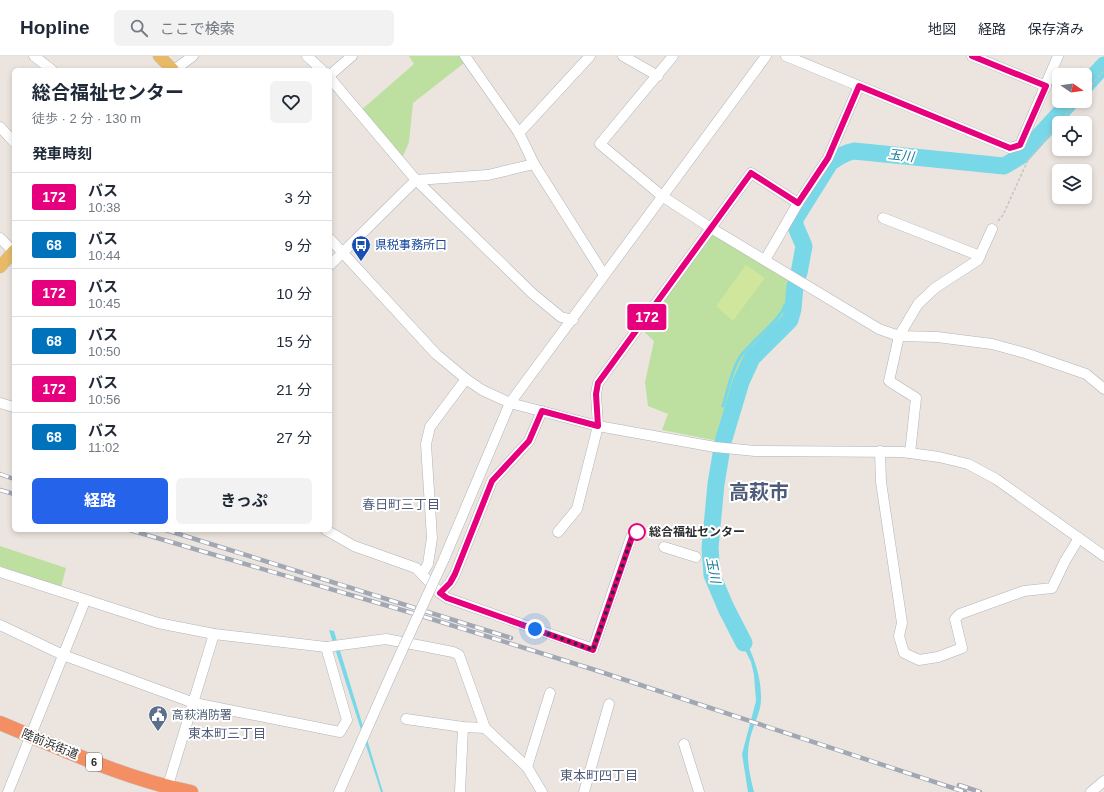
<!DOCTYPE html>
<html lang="ja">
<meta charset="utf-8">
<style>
body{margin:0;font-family:Helvetica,"Noto Sans JP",sans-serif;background:#f2f2f3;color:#1f2937;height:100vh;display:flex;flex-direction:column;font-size:15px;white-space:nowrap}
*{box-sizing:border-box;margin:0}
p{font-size:13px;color:#747a83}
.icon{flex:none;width:22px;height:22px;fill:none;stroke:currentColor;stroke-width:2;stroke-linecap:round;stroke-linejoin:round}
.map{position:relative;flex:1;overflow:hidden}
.side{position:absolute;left:12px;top:12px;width:320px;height:464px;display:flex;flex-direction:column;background:#fff;border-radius:6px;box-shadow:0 2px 6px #0003}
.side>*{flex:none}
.badge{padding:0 8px;border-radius:3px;font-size:14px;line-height:26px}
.needle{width:26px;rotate:103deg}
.fabs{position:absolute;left:1052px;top:12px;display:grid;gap:8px}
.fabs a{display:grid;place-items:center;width:40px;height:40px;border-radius:6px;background:#fff;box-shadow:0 2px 6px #0003;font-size:20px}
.you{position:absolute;width:20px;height:20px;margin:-10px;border:3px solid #fff;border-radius:50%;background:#1a73e8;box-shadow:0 0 0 6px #1a73e833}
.map>.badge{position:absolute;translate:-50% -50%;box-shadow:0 0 0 2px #fff}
h2{padding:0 20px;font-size:15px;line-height:36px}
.round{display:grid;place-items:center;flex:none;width:42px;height:42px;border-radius:6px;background:#f2f2f3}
.overview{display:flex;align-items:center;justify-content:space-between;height:68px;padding:0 20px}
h1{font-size:19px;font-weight:700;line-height:30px}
.primary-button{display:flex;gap:8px;margin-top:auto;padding:8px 20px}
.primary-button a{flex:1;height:46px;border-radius:6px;background:#2563eb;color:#fff;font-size:16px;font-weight:700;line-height:46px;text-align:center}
.primary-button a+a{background:#f2f2f3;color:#1f2937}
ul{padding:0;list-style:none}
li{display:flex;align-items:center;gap:12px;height:48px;padding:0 20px;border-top:1px solid #e0e1e3}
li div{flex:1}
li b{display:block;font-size:15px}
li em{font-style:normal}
li .badge{min-width:44px;font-weight:700;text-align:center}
header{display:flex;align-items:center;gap:24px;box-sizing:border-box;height:56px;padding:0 20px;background:#fff;border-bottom:1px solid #e0e1e3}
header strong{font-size:19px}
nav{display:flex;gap:22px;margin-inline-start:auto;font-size:14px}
.search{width:280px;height:36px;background:#f2f2f3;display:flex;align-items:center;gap:10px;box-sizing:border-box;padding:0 14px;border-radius:6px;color:#747a83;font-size:15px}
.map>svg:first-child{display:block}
.green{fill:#bddf9f}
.pitch{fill:#cfe69c}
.water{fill:#79d8e7}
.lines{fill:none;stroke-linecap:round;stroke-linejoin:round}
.stream{stroke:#79d8e7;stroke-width:3}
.river{stroke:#79d8e7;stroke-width:17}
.minor-casing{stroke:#afb3bb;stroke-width:11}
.major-casing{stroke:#c4c4c4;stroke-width:13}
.highway-casing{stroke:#c4c4c4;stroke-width:15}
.path{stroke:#c4c4c4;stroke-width:1.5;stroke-dasharray:3 2;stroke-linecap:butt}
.minor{stroke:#fff;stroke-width:10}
.major{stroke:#e8ba68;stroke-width:12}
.highway{stroke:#f48f63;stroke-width:14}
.rail-casing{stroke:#a2a7b4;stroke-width:4.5}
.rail{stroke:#fff;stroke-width:3;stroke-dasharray:9;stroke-linecap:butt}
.minor-bridge-casing{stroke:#afb3bb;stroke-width:11;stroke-linecap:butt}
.minor-bridge{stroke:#fff;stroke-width:10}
.line-casing{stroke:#fff;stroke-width:9}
.line{stroke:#e6007e;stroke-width:6}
.walk{stroke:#2c2c2c;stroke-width:4;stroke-dasharray:0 7.2}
.stop-dot{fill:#fff;stroke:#e6007e;stroke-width:2}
.labels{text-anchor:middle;stroke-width:4;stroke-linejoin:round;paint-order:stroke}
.shield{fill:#fff;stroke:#6b6b6b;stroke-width:1}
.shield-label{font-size:11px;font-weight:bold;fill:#2c2c2c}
.transit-label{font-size:12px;fill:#164399;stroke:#fff;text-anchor:start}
.stop-label{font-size:12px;font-weight:bold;fill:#2c2c2c;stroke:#fff;text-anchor:start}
.service-label{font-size:12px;fill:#4e5e75;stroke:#fff;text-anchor:start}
.street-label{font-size:12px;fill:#2c2c2c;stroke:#fff}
.water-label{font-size:13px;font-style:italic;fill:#167995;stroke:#fff}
.neighbourhood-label{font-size:13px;fill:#4f5c7a;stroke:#fff}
.town-label{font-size:20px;font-weight:bold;fill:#4f5c7a;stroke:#fff}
</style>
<header>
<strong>Hopline</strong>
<div class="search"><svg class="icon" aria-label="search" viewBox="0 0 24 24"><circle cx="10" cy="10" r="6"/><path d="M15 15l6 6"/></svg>ここで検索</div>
<nav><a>地図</a><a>経路</a><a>保存済み</a></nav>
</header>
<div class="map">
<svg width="1104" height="736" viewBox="0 0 1104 736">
<rect width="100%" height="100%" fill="#ece5df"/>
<g class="green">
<polygon points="409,0 465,0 468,4 413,47 409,86 401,105 359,56 414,8"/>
<polygon points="713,174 790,220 794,239 793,258 760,294 749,310 723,386 662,374 668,358 648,350 645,326 654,285 641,273"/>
<polygon points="0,490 66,512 61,531 0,510"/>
</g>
<polygon class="pitch" points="746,209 765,222 733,265 716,250"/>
<g class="water">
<path d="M737 566C749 591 762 615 761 644 761 655 754 668 751 679 745 699 749 716 754 736H748L742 698 756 645 754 619 751 606 732 568Z"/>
<polygon points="329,574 334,575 383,736 381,736"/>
</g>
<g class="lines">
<path class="stream" d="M723 350C728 334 731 315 740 301 750 286 781 264 785 249"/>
<g class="river">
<polyline points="1085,30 1104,9"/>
<path d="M799 217 804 190 795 169V163L830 107C838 101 844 97 854 95L1004 110 1021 100 1071 45"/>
<polyline points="744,587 726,552 712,519 710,492 716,428 723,386 741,326 752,302 790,264 793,253 795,230"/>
</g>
<defs>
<g id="minor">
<polyline points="34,0 52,14"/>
<polyline points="307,0 322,14"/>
<polyline points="465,0 519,77 534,108 604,219"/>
<polyline points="623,0 658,20"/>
<polyline points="673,0 600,88 662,140 711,172 879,273 899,280 937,281 992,288 1025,297 1086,318 1104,333"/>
<polyline points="786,0 1010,92 1020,89 1058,0"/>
<polyline points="972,0 1046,30"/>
<polyline points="174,14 193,0"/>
<polyline points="330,19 352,0"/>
<polyline points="330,22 416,124 488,119 534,108"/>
<polyline points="0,71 14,86"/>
<polyline points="519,77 590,0"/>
<polyline points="883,162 980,200"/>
<polyline points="0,182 14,196"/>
<polyline points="330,183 436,298 466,323 482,334 510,347 598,370 715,391 755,395 902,396 939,401 968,408 996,423 1104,500"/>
<polyline points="765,204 798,147 828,102 859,30"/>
<polyline points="330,209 416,124 533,238 561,261 573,264"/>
<polyline points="0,347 14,351"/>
<polyline points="880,395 881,426 902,567 899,580 904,597 919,604 938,601 962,592 955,563 960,558 1024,535 1052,532 1065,505 1079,482"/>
<polyline points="910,397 916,342 889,325 899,280 918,248 935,232 978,204 992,173"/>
<polyline points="326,474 354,490 416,512 440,537 447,542 593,593 631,481 637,476"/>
<polyline points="558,476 577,453 598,370 596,338 598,327 751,117 798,147"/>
<polyline points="664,491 696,501"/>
<polyline points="444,503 510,347 766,0"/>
<polyline points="0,516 158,567 214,578 326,591 386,583 453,596 459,599 485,672 527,711 542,736"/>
<polyline points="422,518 428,508 432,482 426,388 430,371 466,323"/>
<polyline points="440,537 450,527 455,518 492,425 529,385 542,355"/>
<polyline points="0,569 63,599 194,647 340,676 347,664 326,591"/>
<polyline points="406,663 463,671 485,672"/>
<polyline points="684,688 699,736"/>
<polyline points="527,711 550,637"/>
<polyline points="8,736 85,545"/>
<polyline points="166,736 214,578"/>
<polyline points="339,736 394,612"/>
<polyline points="460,736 463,671"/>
<polyline points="584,736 609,648"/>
<polyline points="1091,736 1104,725"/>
</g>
<g id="major">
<polyline points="159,0 173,14"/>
<polyline points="0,211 14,195"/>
</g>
<path id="highway" d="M0 667C62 693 125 723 191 736"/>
</defs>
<use href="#minor" class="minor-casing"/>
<use href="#major" class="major-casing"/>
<use href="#highway" class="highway-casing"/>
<g class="path">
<polyline points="1085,37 1104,14"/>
<polyline points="1059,67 1078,45"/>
<polyline points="998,165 1003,159 1028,104 1059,67"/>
</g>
<use href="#minor" class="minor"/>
<use href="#major" class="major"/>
<use href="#highway" class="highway"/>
<defs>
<g id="rail">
<polyline points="0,418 14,423"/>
<polyline points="0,434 14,438"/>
<polyline points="130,474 412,557 592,613 965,736"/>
<polyline points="166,474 511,582"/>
<polyline points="959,729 980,736"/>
</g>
</defs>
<use href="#rail" class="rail-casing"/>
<use href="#rail" class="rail"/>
<defs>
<polyline id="minor-bridge" points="394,612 444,503"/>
</defs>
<use href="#minor-bridge" class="minor-bridge-casing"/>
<use href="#minor-bridge" class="minor-bridge"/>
</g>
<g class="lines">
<defs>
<polyline id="line" points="637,476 632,481 593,594 447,542 440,537 450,527 455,518 492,425 529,385 542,355 598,370 596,338 598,327 751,117 798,147 828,102 859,30 1010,92 1020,89 1046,30 972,0"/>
</defs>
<use href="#line" class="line-casing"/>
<use href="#line" class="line"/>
<polyline class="walk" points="535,573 593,594 632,481 637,476"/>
</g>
<defs>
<symbol id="bus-pin" viewBox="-11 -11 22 30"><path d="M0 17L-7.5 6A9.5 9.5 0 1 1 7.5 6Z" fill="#1a4fb4" stroke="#fff"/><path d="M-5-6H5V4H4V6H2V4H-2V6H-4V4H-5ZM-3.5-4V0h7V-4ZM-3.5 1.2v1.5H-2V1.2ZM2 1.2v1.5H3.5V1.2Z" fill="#fff"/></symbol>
<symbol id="civic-pin" viewBox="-11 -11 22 30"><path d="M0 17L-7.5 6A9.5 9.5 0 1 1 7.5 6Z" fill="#5c6f8a" stroke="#fff"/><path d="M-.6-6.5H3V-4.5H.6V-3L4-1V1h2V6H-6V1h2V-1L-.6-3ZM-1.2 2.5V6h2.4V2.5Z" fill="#fff"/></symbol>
</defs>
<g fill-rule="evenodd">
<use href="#bus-pin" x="350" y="178" width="22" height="30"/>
<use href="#civic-pin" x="147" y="648" width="22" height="30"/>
</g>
<circle class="stop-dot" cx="637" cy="476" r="8"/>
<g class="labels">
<rect class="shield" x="86" y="697" width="16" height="18" rx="3"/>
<g class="shield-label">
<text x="94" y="710">6</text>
</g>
<g class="transit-label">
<text x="375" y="193">県税事務所口</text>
</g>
<g class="stop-label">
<text x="649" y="480">総合福祉センター</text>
</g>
<g class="service-label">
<text x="172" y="663">高萩消防署</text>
</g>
<g class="street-label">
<text transform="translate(50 688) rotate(22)" y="4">陸前浜街道</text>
</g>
<g class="water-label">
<text transform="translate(901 99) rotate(6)" y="5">玉川</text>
<text transform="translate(714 514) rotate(79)" y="5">玉川</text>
</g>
<g class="neighbourhood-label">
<text x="401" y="453">春日町三丁目</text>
<text x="227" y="682">東本町三丁目</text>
<text x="599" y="724">東本町四丁目</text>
</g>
<g class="town-label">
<text x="759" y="443">高萩市</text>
</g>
</g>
</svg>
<div class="fabs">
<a><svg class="needle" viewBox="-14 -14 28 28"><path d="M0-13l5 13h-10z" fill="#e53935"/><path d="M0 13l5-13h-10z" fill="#747a83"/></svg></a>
<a><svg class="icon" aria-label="locate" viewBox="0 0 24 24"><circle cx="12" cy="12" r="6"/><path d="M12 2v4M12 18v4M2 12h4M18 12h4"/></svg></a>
<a><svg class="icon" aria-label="layers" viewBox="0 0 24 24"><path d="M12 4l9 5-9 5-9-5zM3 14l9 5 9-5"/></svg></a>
</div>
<div class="you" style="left:535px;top:573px"></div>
<b class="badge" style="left:647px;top:261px;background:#e6007e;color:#fff">172</b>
<section class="side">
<div class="overview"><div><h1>総合福祉センター</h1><p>徒歩 · 2 分 · 130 m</p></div><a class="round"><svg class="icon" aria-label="heart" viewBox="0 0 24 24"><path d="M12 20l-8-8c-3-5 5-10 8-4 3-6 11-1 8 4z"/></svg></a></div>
<h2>発車時刻</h2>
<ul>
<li><span class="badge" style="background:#e6007e;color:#fff">172</span><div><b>バス</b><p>10:38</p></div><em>3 分</em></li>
<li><span class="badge" style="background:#0072bc;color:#fff">68</span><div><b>バス</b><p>10:44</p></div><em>9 分</em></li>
<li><span class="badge" style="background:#e6007e;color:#fff">172</span><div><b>バス</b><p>10:45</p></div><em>10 分</em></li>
<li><span class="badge" style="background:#0072bc;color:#fff">68</span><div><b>バス</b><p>10:50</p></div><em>15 分</em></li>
<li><span class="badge" style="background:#e6007e;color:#fff">172</span><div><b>バス</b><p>10:56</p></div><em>21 分</em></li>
<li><span class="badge" style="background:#0072bc;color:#fff">68</span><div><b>バス</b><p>11:02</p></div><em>27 分</em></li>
</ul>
<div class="primary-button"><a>経路</a><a>きっぷ</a></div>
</section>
</div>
